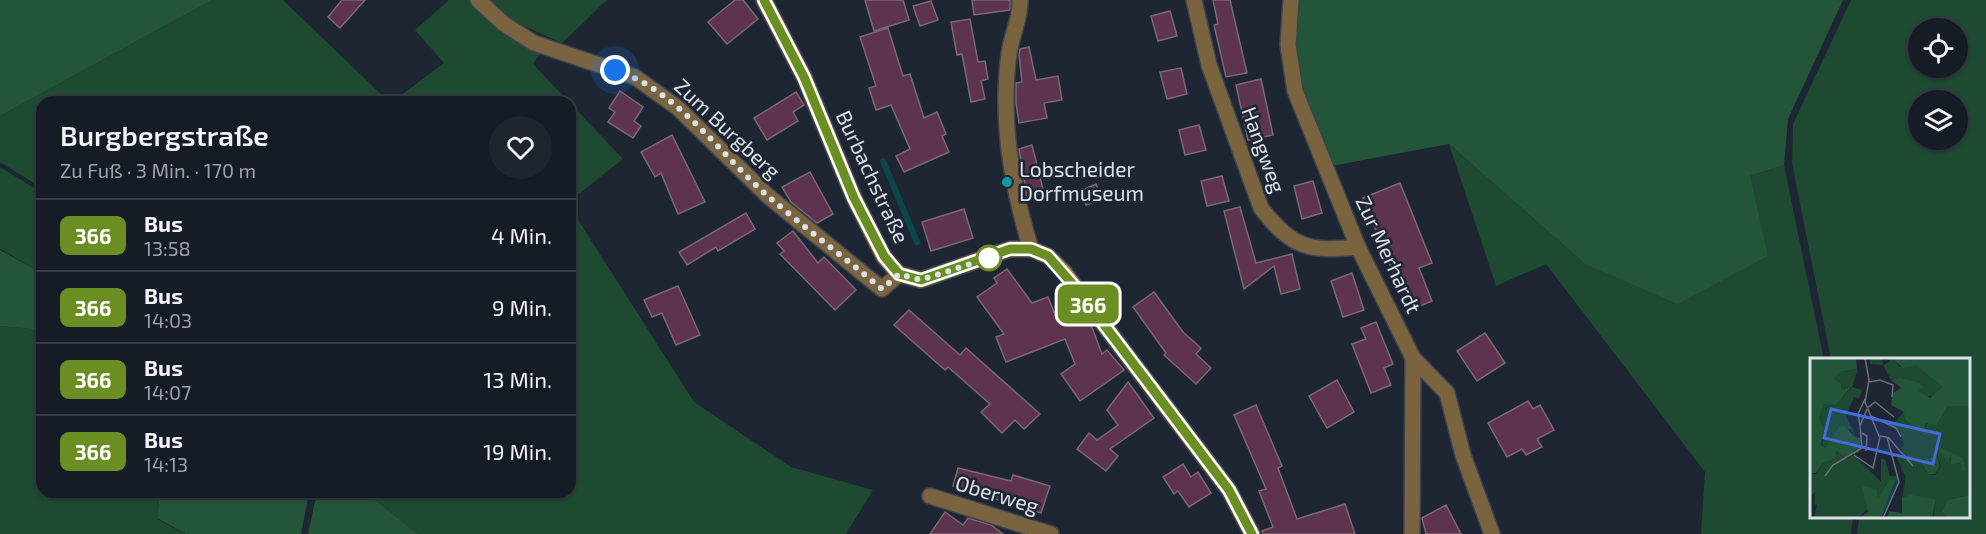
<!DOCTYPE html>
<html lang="de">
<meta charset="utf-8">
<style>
body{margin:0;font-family:"Exo 2",sans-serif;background:#1f252e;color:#f1f3f6;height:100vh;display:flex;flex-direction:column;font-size:22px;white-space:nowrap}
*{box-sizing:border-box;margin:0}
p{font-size:20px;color:#9ea1a7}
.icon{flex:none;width:33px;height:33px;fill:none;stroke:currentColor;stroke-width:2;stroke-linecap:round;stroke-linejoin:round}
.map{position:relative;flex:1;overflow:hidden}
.panel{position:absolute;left:36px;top:96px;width:540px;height:402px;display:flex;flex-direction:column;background:#161c26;border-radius:18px;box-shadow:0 2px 4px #0004,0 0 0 2px #353a43}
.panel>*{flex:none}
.badge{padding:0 12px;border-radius:9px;font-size:21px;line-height:39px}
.tools{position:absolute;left:1908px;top:18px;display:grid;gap:12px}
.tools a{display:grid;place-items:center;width:60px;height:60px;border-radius:50%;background:#161c26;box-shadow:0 2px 4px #0004,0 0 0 2px #353a43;font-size:30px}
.you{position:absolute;width:30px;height:30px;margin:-15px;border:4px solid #fff;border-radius:50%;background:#1a73e8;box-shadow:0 0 0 9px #1a73e833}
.map>.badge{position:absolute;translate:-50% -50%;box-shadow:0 0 0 3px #fff}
.round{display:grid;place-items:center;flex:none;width:63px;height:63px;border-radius:32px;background:#1f252e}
.overview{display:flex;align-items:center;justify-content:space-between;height:102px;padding:0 24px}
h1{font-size:28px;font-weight:600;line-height:45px}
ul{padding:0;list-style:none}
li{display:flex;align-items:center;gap:18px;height:72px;padding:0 24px;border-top:2px solid #353a43}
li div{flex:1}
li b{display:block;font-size:22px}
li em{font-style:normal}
li .badge{min-width:66px;font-weight:700;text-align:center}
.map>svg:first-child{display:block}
.green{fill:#1d4a30;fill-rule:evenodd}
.forest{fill:#235539}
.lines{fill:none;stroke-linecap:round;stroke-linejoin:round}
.stream{stroke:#09474b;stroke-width:6}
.building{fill:#5d3350;stroke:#7a6873;stroke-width:1.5}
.street-casing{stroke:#3c4350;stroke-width:18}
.secondary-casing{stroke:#3c4350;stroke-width:18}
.street{stroke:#7a643f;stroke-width:15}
.secondary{stroke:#aa874a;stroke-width:15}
.line-casing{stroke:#fff;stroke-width:14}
.line{stroke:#6b8e23;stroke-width:9}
.walk{stroke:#dbe0e9;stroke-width:6;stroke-dasharray:0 10.8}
.culture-dot{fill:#0f9aa8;stroke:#1e2533;stroke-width:2}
.stop-dot{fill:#fff;stroke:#6b8e23;stroke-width:3}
.labels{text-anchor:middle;stroke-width:5;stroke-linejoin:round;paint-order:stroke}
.street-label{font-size:21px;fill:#dbe0e9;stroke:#1e2533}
.poi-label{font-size:21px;fill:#dbe0e9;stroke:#1e2533;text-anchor:start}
.inset-river{fill:none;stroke:#09474b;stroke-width:3}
.inset-road{fill:none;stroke:#6a707c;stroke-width:1.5}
.view{fill:#436bdb;fill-opacity:0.15;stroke:#436bdb;stroke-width:3}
.inset-edge{fill:none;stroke:#dbe0e9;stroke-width:3}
</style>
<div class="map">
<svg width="1986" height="534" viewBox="0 0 1986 534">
<rect width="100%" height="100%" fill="#1e2533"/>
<g class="green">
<polygon points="212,0 283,0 389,102 42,102 42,188 0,162 0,116"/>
<polygon points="449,0 470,0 499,30 541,52 533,64 569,102 392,102 444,63 415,30"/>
<polygon points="486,0 607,0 562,43 508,19"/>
<path d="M1851 0H1986V534H1857L1859 518H1970V360H1831L1792 163 1793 124ZM1918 28H1958V68H1918ZM1918 100H1958V140H1918Z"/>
<polygon points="570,103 623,159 570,201"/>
<polygon points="1449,144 1585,264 1750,176 1784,165 1824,360 1812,360 1812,518 1853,518 1851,534 1701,534 1705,472 1546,264 1496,286"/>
<polygon points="0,167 42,193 42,273 0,249"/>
<polygon points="570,207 694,402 791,467 873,490 846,534 418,534 365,492 570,492"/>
<polygon points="0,326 42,330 42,492 160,492 157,519 185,534 0,534"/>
</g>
<g class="forest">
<polygon points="0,0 212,0 0,116"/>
<polygon points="1295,0 1843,0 1788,119 1784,165 1750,176 1768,256 1678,304 1585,264 1449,144 1331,166 1298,90 1293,50"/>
<polygon points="0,250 42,273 42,330 0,326"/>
<polygon points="160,492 309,492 301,534 186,534 157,518"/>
<polygon points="317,492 365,492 418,534 308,534"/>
</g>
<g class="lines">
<polyline class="stream" points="883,161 917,242"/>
</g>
<g class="building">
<polygon points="342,0 365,0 340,28 328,17"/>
<polygon points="735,0 743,0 758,19 727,44 708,22"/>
<polygon points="865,0 903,0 909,20 874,31"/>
<polygon points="972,0 1010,0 1010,10 974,15"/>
<polygon points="1213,0 1230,0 1247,73 1226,77 1214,25 1218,24"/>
<polygon points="931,1 938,20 920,26 913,6"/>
<polygon points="1170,11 1177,36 1158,41 1151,16"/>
<polygon points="970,19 978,62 985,61 988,79 981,81 985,99 971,102 962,54 957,55 951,22"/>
<polygon points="888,28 903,76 910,74 924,118 937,112 946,134 942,136 949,152 904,172 896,156 910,149 891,105 876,110 869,88 876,86 860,37"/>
<polygon points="1029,47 1036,80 1058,76 1062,100 1044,103 1047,118 1019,123 1016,103 1016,83 1022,82 1019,55 1020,49"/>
<polygon points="1181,68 1187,94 1167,99 1160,72"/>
<polygon points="1261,79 1273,135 1248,140 1236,85"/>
<polygon points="620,91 643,107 634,121 641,126 633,138 608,122 615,112 609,108"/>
<polygon points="796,92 804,105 793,112 798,121 767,140 754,118"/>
<polygon points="1199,125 1206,150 1185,155 1179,130"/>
<polygon points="672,135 705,202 678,214 661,173 655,177 641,152"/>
<polygon points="1032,145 1044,193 1027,197 1019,149"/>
<polygon points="810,172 833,214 817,223 791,202 782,187"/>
<polygon points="1222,176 1229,201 1207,206 1201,181"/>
<polygon points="1313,181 1322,213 1302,219 1294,186"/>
<polygon points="1400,183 1432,263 1419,268 1432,301 1415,308 1403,275 1395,278 1363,198"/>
<polygon points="1096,184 1102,199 1086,205 1080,191"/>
<polygon points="1240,207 1256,263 1292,254 1300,289 1281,294 1274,266 1244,289 1224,211"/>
<polygon points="964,209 973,238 931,251 922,222"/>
<polygon points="746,213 755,229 718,251 716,247 687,265 679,252"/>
<polygon points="793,231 818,263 824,257 856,290 835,310 780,254 784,251 777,243"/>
<polygon points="1007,269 1032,303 1048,297 1054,312 1074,304 1081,322 1088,319 1090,322 1102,354 1107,350 1124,370 1080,401 1061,374 1075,364 1065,339 1006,362 996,337 1004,334 977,297 997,283 994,278"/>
<polygon points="1352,273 1364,310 1343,317 1331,281"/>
<polygon points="678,286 700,335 676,345 662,313 652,317 644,300"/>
<polygon points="1154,292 1183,332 1201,348 1196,354 1211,368 1196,384 1164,355 1166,353 1133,307"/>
<polygon points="909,310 960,355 966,348 1040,414 1024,429 1015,420 1002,433 981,412 990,404 948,367 945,370 894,325"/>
<polygon points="1376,322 1393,364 1384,368 1391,385 1371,393 1352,344 1366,339 1361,328"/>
<polygon points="1485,333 1505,363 1477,381 1457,351"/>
<polygon points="1337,380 1354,412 1327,428 1309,396"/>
<polygon points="1128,382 1154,418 1110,449 1118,456 1106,471 1077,449 1089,433 1097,440 1118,425 1107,410"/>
<polygon points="1528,401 1533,409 1540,405 1554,430 1537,439 1542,447 1526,455 1522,449 1507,457 1488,423"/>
<polygon points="1256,405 1282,466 1278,468 1297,519 1345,504 1355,534 1263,534 1262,531 1273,527 1259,491 1266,489 1234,415"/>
<polygon points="1183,464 1191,477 1198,472 1211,493 1189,507 1178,491 1174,494 1163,477"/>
<polygon points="958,468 1011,481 1013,475 1050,486 1041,513 953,486"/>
<polygon points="1446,505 1461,534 1426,534 1422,518"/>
<polygon points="945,512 963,525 968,518 991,525 1003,534 930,534"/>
</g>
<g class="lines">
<defs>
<g id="street">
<polyline points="478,0 504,24 534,43 635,77 678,108 768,196 882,289 899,274"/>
<path d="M1020 0C1021 18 1011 36 1009 54 1000 119 1012 188 1031 249"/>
<path d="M1194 0 1209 65 1261 208C1292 248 1309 252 1358 247"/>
<polyline points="1291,0 1288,45 1295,91 1358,247 1413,358 1412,534"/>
<polyline points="1413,358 1447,393 1463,455 1492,534"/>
<polyline points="930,496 1051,534"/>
</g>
<polyline id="secondary" points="764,0 804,77 854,198 884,257 899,274 921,280 1010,249 1031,249 1048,256 1064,272 1229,490 1252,534"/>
</defs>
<use href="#street" class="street-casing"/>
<use href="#secondary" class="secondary-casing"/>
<use href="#street" class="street"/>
<use href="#secondary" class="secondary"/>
</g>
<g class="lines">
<defs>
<polyline id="line" points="764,0 804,77 854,198 884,256 899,274 921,280 1010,249 1031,249 1048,256 1077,289 1229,490 1252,534"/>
</defs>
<use href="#line" class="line-casing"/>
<use href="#line" class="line"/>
<path class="walk" d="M615 70C679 91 719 154 769 197 805 228 845 258 882 289L899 274 921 280 995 256 989 258"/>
</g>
<circle class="culture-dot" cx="1007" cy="182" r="6"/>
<circle class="stop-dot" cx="989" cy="258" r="12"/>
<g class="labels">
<g class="street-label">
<text transform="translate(727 129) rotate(43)" y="7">Zum Burgberg</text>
<text transform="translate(1263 150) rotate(70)" y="7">Hangweg</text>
<text transform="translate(872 177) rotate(65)" y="7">Burbachstraße</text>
<text transform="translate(1388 255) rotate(65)" y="7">Zur Merhardt</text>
<text transform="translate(997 495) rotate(17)" y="7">Oberweg</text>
</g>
<g class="poi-label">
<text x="1019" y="177">Lobscheider<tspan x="1019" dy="24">Dorfmuseum</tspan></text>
</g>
</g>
<g transform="translate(1810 358)">
<rect width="160" height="160" fill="#1e2533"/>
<path d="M60 0H71L74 7 80 3 75 0H82L90 9 106 6 134 29 126 38H116L89 20 81 22 73 7 60 6ZM48 11 42 29 52 32 49 41 44 39 36 58 46 79 40 71 27 74 15 90 11 87 14 80 9 60 14 45 26 47 42 29 31 33V26L23 22 30 14ZM149 46 160 48V137L137 142 132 154 137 160H123L126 141 92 140 96 120 87 100 94 96 91 89 94 87 90 75 81 68 94 54 112 77 120 78 114 72 117 65 126 68 138 48ZM127 98 131 108 125 117 118 116 110 103ZM28 93 35 101 44 97 71 124V101H75L80 118H88V122L48 160H4L7 147 4 146 5 134 0 138V115L6 116 13 105 26 99Z" fill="#1d4a30" fill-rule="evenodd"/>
<path d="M0 0H46L47 11 30 14 24 21 31 26V32L41 29 26 47 14 46 9 60 14 71 11 87 15 90 29 69 35 68 45 79 52 80 48 95 46 92 35 100 27 93 26 100 13 105 6 115H0ZM82 0H160V48H138L126 68 116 65 114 71 120 78 113 77 95 61 94 54 81 47 83 35 91 30 81 22 89 20 108 24 115 29 108 32 120 40 133 29 106 7 93 10ZM123 86 153 100 156 112 152 113 150 105 141 107V97L135 107 136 101ZM127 98 130 108 125 116H118L110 103ZM80 122H88L71 160H48L58 154 52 127 66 131 68 140ZM101 137 126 141 122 160H77L79 153 92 155V140ZM160 137V160H137L132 154 137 142Z" fill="#235539"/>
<path class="inset-river" d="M75 152 87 122"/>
<path class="inset-road" d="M55 0 59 22 55 44 69 78 77 79M59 24 70 22 83 27 82 39M57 50 65 44 84 59M61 58 86 70 91 79M50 67 48 56 55 41M52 75 57 78 56 93M78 79 103 108M44 97 63 110 70 79M15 118 23 107 52 90 50 68 57 51M73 160 89 124 77 79"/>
<path class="view" d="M21 51 130 76 123 106 14 80Z"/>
<rect width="160" height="160" class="inset-edge"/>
</g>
</svg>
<div class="tools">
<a><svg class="icon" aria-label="locate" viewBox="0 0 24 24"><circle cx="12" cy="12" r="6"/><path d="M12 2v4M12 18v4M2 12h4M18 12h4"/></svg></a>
<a><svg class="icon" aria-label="layers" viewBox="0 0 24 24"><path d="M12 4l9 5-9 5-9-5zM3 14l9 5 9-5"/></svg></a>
</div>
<div class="you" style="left:615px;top:70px"></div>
<b class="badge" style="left:1088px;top:304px;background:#6b8e23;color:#fff">366</b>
<section class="panel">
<div class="overview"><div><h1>Burgbergstraße</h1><p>Zu Fuß · 3 Min. · 170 m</p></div><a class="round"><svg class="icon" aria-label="heart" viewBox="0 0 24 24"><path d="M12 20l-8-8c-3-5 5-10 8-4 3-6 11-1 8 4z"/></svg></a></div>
<ul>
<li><span class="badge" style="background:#6b8e23;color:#fff">366</span><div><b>Bus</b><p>13:58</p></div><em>4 Min.</em></li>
<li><span class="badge" style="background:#6b8e23;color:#fff">366</span><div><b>Bus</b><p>14:03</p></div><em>9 Min.</em></li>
<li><span class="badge" style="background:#6b8e23;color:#fff">366</span><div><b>Bus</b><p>14:07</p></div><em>13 Min.</em></li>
<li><span class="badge" style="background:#6b8e23;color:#fff">366</span><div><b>Bus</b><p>14:13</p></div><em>19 Min.</em></li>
</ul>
</section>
</div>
